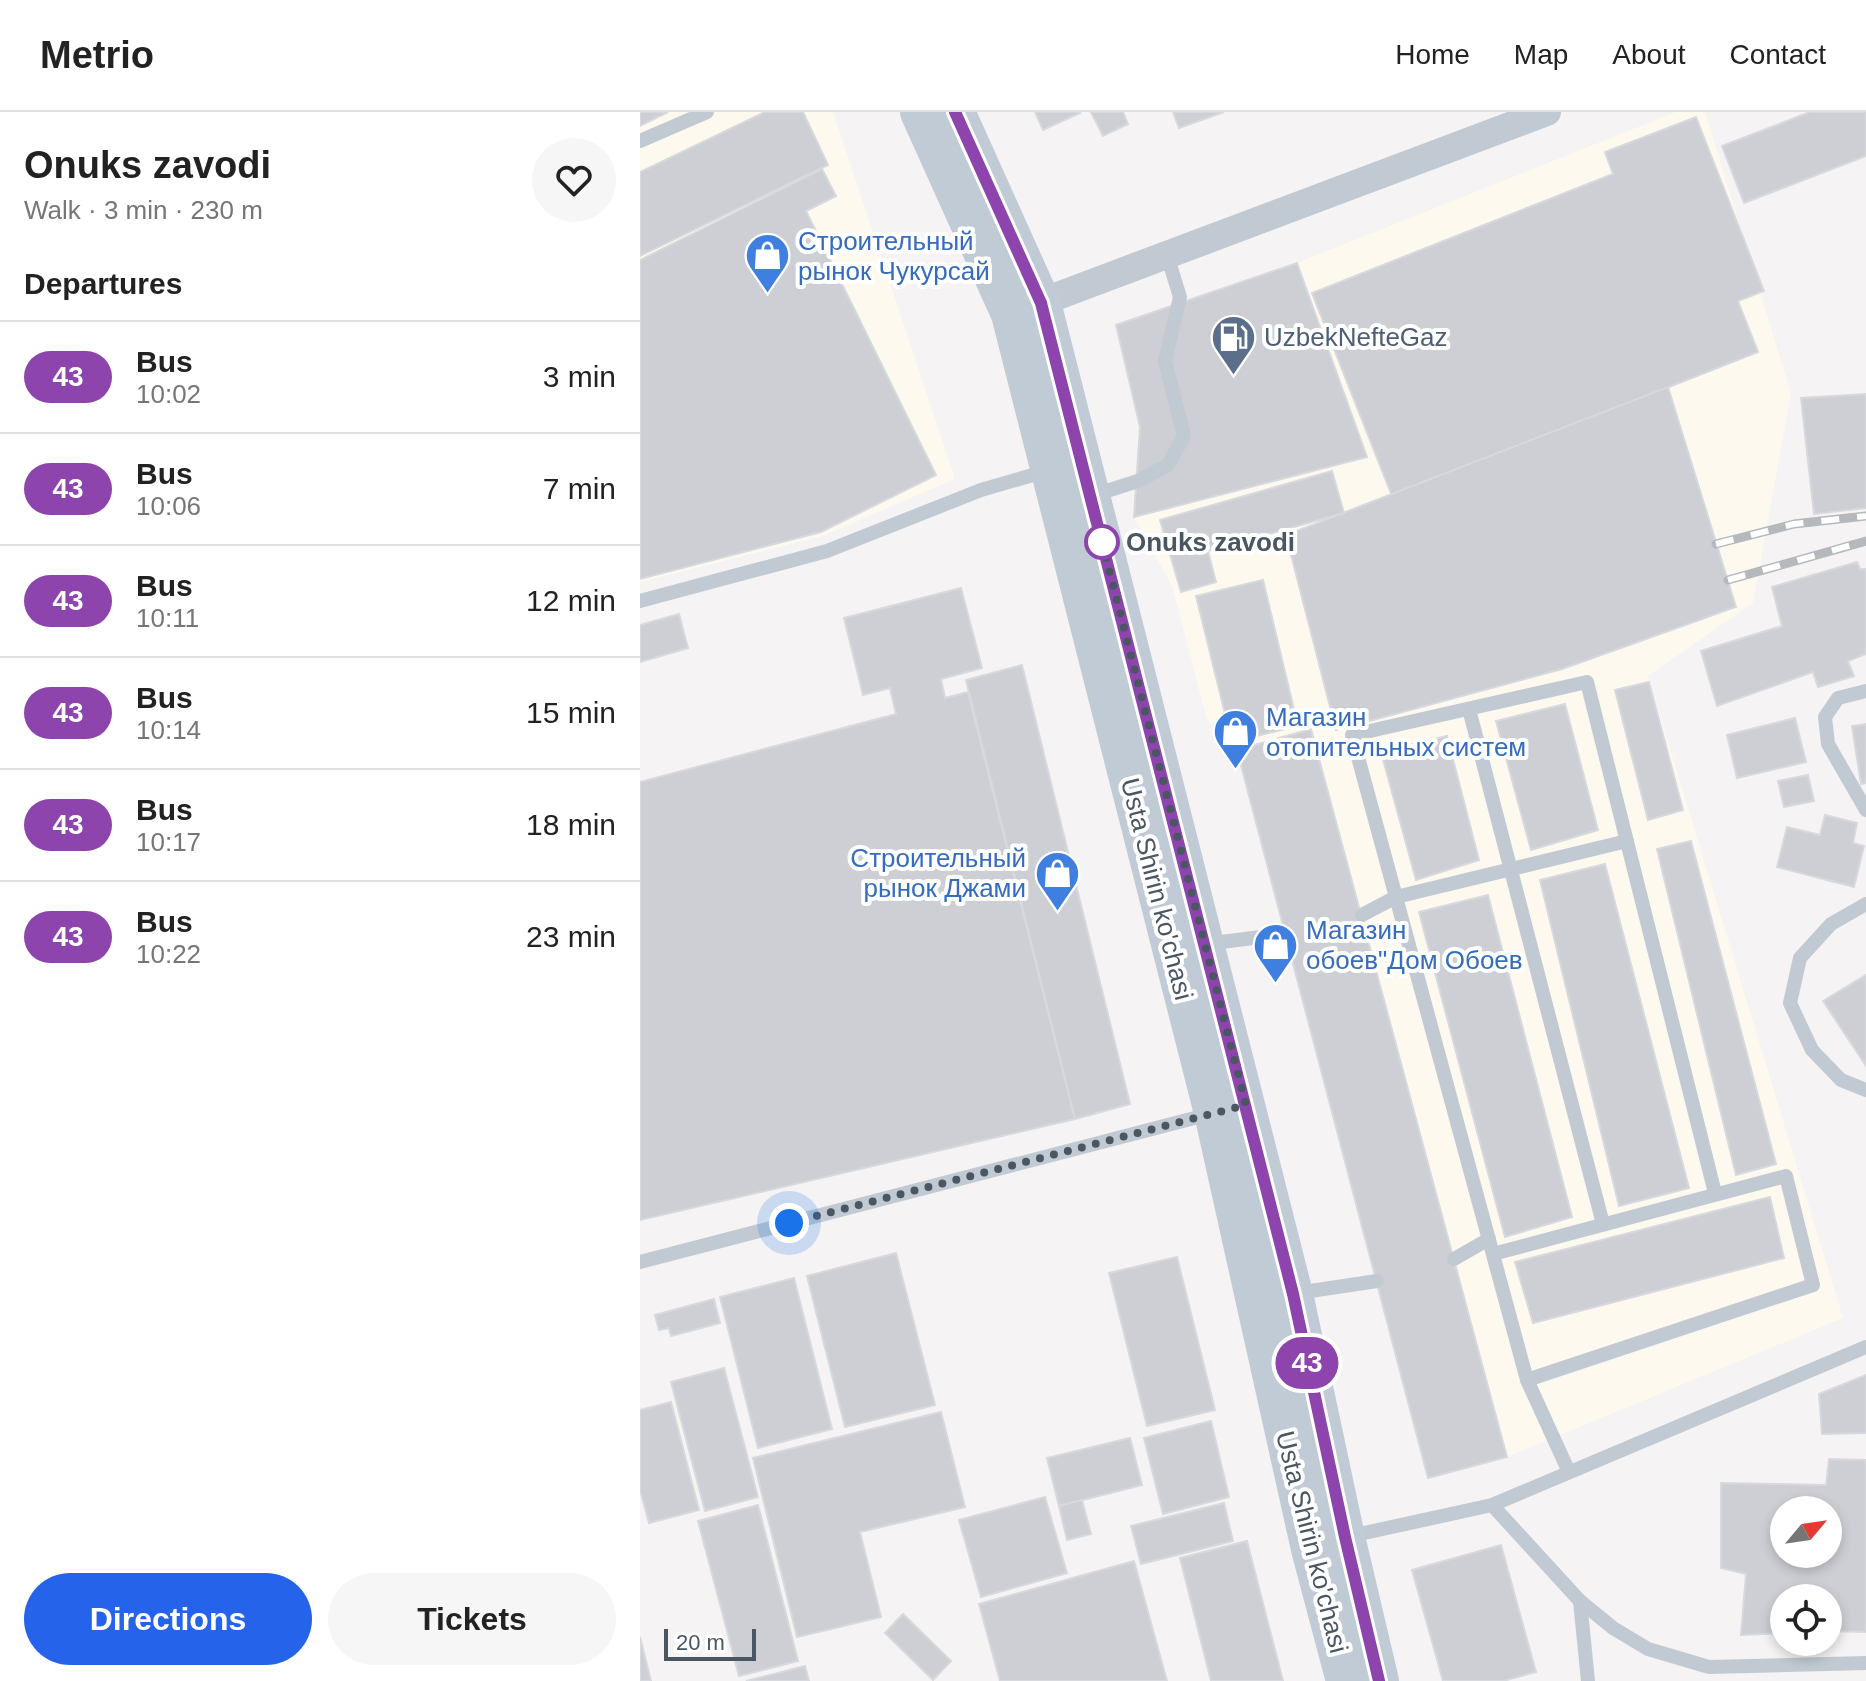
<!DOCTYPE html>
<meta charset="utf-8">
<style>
body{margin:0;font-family:Helvetica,sans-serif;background:#f6f6f6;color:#222;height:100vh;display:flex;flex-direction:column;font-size:30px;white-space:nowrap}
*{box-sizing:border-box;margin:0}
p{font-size:26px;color:#767676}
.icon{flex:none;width:44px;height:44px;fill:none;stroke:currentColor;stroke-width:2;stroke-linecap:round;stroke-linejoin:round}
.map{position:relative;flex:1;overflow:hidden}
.panel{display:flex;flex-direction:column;background:#fff;width:640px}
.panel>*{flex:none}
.badge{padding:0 16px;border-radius:26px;font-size:28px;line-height:52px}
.needle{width:52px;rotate:61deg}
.controls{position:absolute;left:1130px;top:1384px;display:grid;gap:16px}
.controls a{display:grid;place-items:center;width:72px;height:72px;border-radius:50%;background:#fff;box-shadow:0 4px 12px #0003;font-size:40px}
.scale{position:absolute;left:24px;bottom:20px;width:92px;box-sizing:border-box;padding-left:8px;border:4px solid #4a5661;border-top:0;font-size:22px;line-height:28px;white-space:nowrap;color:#4a5661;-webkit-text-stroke:6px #fff;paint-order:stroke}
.you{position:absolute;width:40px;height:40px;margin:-20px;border:6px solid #fff;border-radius:50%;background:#1a73e8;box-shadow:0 0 0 12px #1a73e833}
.map>.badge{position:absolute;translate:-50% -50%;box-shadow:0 0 0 4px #fff}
h2{padding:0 24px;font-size:30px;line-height:72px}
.round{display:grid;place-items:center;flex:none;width:84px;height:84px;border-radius:42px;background:#f6f6f6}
.overview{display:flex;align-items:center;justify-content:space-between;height:136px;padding:0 24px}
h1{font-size:38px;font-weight:800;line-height:60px}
.primary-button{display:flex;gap:16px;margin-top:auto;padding:16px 24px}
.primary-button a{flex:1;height:92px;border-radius:48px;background:#2563eb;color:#fff;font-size:32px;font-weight:800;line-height:92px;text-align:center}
.primary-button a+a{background:#f6f6f6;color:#222}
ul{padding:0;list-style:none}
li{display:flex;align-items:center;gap:24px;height:112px;padding:0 24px;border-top:2px solid #e0e0e0}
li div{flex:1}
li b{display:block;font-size:30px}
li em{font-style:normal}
li .badge{min-width:88px;font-weight:700;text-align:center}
header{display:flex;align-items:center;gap:48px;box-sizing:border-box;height:112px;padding:0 40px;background:#fff;border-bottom:2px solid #e0e0e0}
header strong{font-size:38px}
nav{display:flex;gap:44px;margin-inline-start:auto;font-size:28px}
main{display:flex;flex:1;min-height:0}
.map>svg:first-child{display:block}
.commercial{fill:#fdf9ef}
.building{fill:#cdcfd5;stroke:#d7d9de;stroke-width:2;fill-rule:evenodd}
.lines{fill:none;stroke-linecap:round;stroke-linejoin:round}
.service{stroke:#c1cad2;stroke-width:14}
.minor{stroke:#c1cad2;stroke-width:28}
.secondary{stroke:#c1cbd6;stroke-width:40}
.rail-casing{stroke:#b5b8bd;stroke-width:9}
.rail{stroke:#fff;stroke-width:6;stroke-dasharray:18;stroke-linecap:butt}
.line-casing{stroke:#fff;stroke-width:18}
.line{stroke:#8e44ad;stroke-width:12}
.walk{stroke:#4a5661;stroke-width:8;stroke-dasharray:0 14.4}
.stop-dot{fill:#fff;stroke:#8e44ad;stroke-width:4}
.labels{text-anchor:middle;stroke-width:8;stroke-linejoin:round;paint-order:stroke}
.shop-label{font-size:26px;fill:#366cbe;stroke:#fff;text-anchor:start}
.service-label{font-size:26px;fill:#4e5e75;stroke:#fff;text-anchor:start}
.stop-label{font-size:26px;font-weight:bold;fill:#4a5661;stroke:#fff;text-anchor:start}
.street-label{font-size:26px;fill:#4a5661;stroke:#fff}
</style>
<header>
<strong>Metrio</strong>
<nav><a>Home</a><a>Map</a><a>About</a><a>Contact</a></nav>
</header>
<main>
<section class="panel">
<div class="overview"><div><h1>Onuks zavodi</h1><p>Walk · 3 min · 230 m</p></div><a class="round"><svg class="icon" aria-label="heart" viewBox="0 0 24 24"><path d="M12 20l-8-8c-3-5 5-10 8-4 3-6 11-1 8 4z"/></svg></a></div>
<h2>Departures</h2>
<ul>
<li><span class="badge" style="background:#8e44ad;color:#fff">43</span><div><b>Bus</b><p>10:02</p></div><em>3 min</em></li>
<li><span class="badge" style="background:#8e44ad;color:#fff">43</span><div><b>Bus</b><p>10:06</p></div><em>7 min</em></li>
<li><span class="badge" style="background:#8e44ad;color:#fff">43</span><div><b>Bus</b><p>10:11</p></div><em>12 min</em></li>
<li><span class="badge" style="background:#8e44ad;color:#fff">43</span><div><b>Bus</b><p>10:14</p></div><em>15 min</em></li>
<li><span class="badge" style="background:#8e44ad;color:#fff">43</span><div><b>Bus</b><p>10:17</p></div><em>18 min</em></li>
<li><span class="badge" style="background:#8e44ad;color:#fff">43</span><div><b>Bus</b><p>10:22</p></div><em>23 min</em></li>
</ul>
<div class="primary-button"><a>Directions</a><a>Tickets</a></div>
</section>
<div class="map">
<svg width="1226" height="1569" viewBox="0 0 1226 1569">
<rect width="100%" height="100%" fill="#f5f3f3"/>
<g class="commercial">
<polygon points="0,0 193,0 315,367 183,424 0,470"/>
<polygon points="1036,0 1065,0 1151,281 1113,491 1008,564 1203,1206 867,1345 788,1366 597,638 567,608 532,474 494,405 500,315 476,213 657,151"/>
</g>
<g class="building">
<polygon points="0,0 28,0 0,14"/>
<polygon points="125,0 163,0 188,53 0,144 0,60"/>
<polygon points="395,0 439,0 440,1 403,18"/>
<polygon points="451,0 483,0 488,12 463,24"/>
<polygon points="533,0 584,0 539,16"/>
<polygon points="1170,0 1226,0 1226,44 1104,91 1082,34"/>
<polygon points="1056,5 1124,179 1098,189 1118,240 752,384 672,181 973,62 965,40"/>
<polygon points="182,57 196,84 166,99 296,363 181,420 0,467 0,148"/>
<polygon points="657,151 727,345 494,405 500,315 476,213"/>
<polygon points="1028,275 1096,495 922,557 696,618 646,423"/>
<polygon points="1226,282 1226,396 1174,402 1161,286"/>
<polygon points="692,359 704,401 568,439 576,470 541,480 520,408"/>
<polygon points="1217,450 1220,457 1226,457 1226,542 1208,549 1214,564 1178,575 1173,560 1077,594 1061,539 1142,514 1132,475"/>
<polygon points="623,468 658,614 592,630 556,484"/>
<polygon points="321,476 342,556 301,567 305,586 328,580 435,1007 0,1108 0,670 256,602 250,576 223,583 204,506"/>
<polygon points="39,502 48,536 0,550 0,513"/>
<polygon points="382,553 490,992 435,1007 326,568"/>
<polygon points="1009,570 1043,698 1008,708 975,578"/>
<polygon points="925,592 958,718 891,738 856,609"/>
<polygon points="1155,606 1166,650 1097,666 1087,623"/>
<polygon points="1226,612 1226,671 1221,672 1212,614"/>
<polygon points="671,617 867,1345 788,1366 597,638"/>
<polygon points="807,624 839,748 776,768 741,640"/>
<polygon points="1168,663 1174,689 1144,695 1138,669"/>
<polygon points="1185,703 1217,711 1213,731 1224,734 1214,775 1137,755 1147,715 1180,723"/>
<polygon points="1051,729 1136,1052 1096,1063 1017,737"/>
<polygon points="965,752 1049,1076 979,1094 900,768"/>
<polygon points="848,783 932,1105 865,1125 779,800"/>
<polygon points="1226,863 1226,954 1183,889"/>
<polygon points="1130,1085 1144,1146 893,1211 875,1150"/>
<polygon points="256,1141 295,1293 205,1315 167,1164"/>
<polygon points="537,1145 575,1298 507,1314 469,1161"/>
<polygon points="154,1166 192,1317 118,1336 80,1185"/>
<polygon points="74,1187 80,1211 31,1224 29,1216 19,1218 15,1203"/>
<polygon points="84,1256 118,1385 65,1399 31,1270"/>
<polygon points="1226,1263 1226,1321 1182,1322 1179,1282"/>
<polygon points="31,1290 59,1398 9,1411 0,1378 0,1298"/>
<polygon points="301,1300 325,1395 220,1420 241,1505 157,1525 113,1346"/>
<polygon points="571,1309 589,1385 523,1402 504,1326"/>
<polygon points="490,1326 502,1373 419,1394 407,1346"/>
<path d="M1189 1347 1226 1348V1520L1188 1519V1486H1144V1521L1101 1523 1106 1462 1081 1456V1371L1186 1373ZM1144 1398H1188V1442H1144Z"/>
<polygon points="405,1385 427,1461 341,1485 319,1408"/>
<polygon points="442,1388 451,1422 427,1428 419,1394"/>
<polygon points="584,1391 593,1429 501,1452 491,1414"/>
<polygon points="118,1393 158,1549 99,1564 58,1409"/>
<polygon points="607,1429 643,1569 571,1569 540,1446"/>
<polygon points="861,1433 896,1560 863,1569 803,1569 772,1458"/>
<polygon points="494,1449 527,1569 360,1569 339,1492"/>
<polygon points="263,1502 311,1549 293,1568 245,1521"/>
<polygon points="0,1525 11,1569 0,1569"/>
<polygon points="165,1554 169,1569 106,1569"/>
</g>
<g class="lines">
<g class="service">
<polyline points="0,29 67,0"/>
<polyline points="451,384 498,369 528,353 544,324 525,249 540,185 527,143"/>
<polyline points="0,489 187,439 341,378 410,358"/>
<polyline points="1226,579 1198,586 1185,605 1188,632 1226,698"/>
<polyline points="829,597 963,1112"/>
<polyline points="1226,792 1191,812 1160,846 1150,891 1172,938 1201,968 1226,978"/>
<polyline points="722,803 756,785 987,729"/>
<polyline points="565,832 645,822"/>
<polyline points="853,1142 1146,1064 1173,1173 887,1268 712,623 947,570 1075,1081"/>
<polyline points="814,1147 849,1127"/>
<polyline points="0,1150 570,1002"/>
<polyline points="657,1181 737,1169"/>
<polyline points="887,1268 929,1360"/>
<polyline points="852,1393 940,1489 973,1516 1008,1537 1069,1555 1226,1551"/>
<polyline points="706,1425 852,1393 1226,1235"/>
<polyline points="940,1489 948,1569"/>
</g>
<polyline class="minor" points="383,197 907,0"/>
<g class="secondary">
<polyline points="280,0 371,202 574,1001 671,1437 706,1569"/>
<polyline points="315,0 401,191 653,1182 705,1425 739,1569"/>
</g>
<defs>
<g id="rail">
<polyline points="1076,432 1154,412 1226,404"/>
<polyline points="1088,468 1226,429"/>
</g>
</defs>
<use href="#rail" class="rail-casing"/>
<use href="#rail" class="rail"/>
</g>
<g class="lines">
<defs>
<polyline id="line" points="315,0 401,191 653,1182 705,1425 739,1569"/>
</defs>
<use href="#line" class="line-casing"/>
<use href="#line" class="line"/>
<polyline class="walk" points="149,1111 606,993 462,430"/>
</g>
<defs>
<symbol id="shop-pin" viewBox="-11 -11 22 30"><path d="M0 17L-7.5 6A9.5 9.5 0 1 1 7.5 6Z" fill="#3f7fe0" stroke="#fff"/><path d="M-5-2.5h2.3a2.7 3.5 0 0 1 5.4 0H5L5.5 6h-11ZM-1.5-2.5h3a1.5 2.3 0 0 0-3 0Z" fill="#fff"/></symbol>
<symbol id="fuel-pin" viewBox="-11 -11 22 30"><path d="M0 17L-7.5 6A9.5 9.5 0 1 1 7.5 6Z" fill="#5c6f8a" stroke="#fff"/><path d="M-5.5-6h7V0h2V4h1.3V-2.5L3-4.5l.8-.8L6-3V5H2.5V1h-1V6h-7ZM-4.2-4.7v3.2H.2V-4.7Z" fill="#fff"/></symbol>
</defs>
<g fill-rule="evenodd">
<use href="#shop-pin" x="102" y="118" width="51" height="69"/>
<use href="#fuel-pin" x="568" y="200" width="51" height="69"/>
<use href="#shop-pin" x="570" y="594" width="51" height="69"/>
<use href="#shop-pin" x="392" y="736" width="51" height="69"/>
<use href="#shop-pin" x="610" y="808" width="51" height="69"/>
</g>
<circle class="stop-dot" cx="462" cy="430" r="16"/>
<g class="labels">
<g class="shop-label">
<text x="158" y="138">Строительный<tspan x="158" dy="30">рынок Чукурсай</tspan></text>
<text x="626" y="614">Магазин<tspan x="626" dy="30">отопительных систем</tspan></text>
<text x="386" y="755" text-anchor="end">Строительный<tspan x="386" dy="30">рынок Джами</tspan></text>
<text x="666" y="827">Магазин<tspan x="666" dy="30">обоев"Дом Обоев</tspan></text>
</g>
<g class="service-label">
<text x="624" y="234">UzbekNefteGaz</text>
</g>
<g class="stop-label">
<text x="486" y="439">Onuks zavodi</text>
</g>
<g class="street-label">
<text transform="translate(517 777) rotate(76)" y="9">Usta Shirin ko'chasi</text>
<text transform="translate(672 1430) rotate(76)" y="9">Usta Shirin ko'chasi</text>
</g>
</g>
</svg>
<div class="controls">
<a><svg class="needle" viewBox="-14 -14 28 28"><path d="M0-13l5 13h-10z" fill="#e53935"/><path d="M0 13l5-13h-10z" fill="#767676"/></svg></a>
<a><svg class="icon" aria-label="locate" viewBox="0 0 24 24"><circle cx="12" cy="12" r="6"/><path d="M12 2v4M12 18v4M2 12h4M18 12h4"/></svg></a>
</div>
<div class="scale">20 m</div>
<div class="you" style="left:149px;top:1111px"></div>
<b class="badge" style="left:667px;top:1251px;background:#8e44ad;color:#fff">43</b>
</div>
</main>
